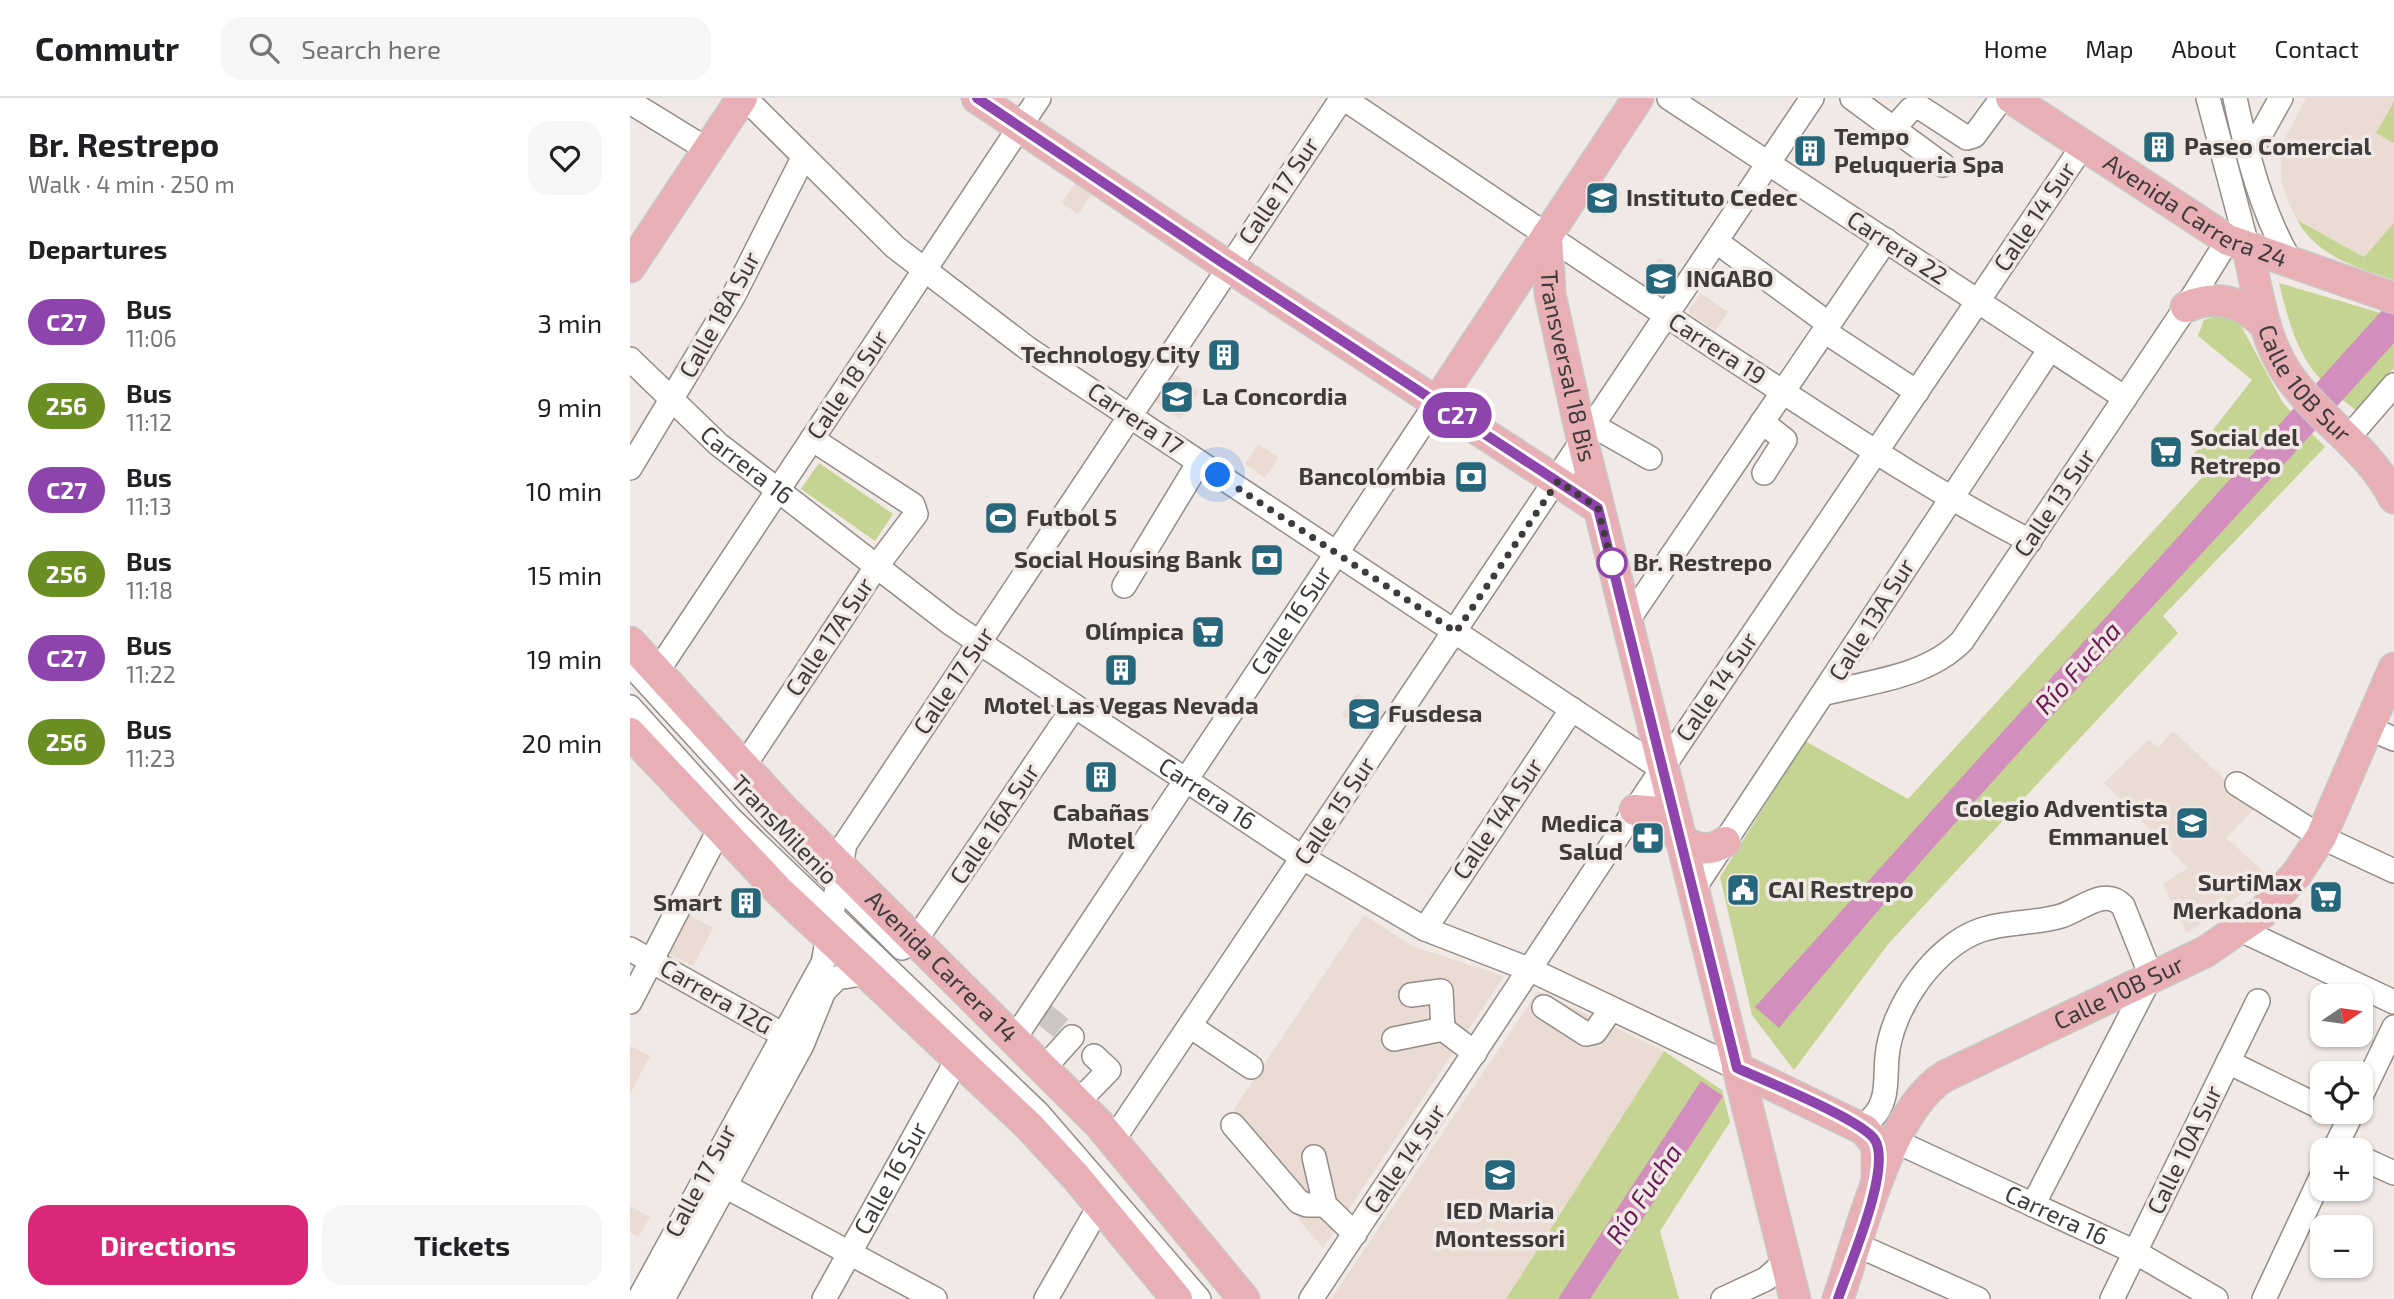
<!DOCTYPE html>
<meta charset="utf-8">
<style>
body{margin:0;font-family:"Exo 2",sans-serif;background:#f6f6f6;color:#202124;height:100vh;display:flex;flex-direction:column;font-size:26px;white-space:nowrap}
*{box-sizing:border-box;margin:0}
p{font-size:23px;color:#757577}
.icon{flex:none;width:38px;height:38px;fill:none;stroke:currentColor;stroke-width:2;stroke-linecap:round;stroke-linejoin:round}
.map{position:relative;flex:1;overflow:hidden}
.drawer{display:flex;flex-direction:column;background:#fff;width:630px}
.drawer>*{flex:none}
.badge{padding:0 14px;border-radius:23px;font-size:24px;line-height:46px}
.needle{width:46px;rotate:77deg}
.fabs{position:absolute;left:1680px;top:886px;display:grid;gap:14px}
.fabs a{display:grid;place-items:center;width:63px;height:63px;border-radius:14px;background:#fff;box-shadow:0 2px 5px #0004;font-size:35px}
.you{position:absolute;width:35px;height:35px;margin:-18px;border:5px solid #fff;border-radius:50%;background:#1a73e8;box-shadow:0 0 0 10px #1a73e833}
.map>.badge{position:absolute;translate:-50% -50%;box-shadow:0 0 0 4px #fff}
h2{padding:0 28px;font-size:26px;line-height:63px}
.round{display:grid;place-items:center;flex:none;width:74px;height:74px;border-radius:21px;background:#f6f6f6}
.head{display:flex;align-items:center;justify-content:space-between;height:119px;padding:0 28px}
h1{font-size:33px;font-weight:700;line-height:52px}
.button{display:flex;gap:14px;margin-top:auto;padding:14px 28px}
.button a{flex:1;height:80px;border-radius:21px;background:#db2777;color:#fff;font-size:28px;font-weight:700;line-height:80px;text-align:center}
.button a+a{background:#f6f6f6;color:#202124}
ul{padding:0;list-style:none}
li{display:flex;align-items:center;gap:21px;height:84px;padding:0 28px}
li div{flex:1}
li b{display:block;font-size:26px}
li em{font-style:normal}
li .badge{min-width:77px;font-weight:700;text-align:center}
header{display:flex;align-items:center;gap:42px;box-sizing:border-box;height:98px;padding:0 35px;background:#fff;border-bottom:2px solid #e0e0e0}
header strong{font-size:33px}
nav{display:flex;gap:38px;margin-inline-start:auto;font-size:24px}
.search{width:490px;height:63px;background:#f6f6f6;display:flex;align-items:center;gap:18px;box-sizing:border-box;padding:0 24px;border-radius:21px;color:#757577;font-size:26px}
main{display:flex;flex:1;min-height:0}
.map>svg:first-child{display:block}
.built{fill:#eadbd3}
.green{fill:#c5d493}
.water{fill:#d28fbd}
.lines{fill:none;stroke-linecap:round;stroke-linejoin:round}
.minor-tunnel{stroke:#ccc6c3;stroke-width:23;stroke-dasharray:23 11;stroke-linecap:butt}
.minor-casing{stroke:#938c88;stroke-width:26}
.major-casing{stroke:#c9c8c8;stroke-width:33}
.minor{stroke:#fff;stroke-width:23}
.major{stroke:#e8afb5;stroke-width:30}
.line-casing{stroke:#fff;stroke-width:16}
.line{stroke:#8e44ad;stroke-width:10}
.walk{stroke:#3e3b3a;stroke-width:7;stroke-dasharray:0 12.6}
.stop-dot{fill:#fff;stroke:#8e44ad;stroke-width:3.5}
.labels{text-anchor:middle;stroke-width:7;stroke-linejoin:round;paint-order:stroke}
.poi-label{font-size:24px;font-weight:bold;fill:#3e3b3a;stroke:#f0e9e5;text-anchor:start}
.street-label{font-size:24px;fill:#3e3b3a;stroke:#f0e9e5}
.stop-label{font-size:24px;font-weight:bold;fill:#3e3b3a;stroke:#f0e9e5;text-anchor:start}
.water-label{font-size:26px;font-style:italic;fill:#6a1b57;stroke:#f0e9e5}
</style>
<header>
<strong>Commutr</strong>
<div class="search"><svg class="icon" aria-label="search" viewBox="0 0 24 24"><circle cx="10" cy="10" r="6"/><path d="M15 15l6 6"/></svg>Search here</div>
<nav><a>Home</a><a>Map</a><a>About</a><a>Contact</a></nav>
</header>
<main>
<section class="drawer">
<div class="head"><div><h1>Br. Restrepo</h1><p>Walk · 4 min · 250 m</p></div><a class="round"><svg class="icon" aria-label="heart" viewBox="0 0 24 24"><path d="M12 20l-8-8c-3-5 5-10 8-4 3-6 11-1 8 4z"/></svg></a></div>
<h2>Departures</h2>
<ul>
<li><span class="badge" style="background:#8e44ad;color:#fff">C27</span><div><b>Bus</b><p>11:06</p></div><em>3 min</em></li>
<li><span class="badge" style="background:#6b8e23;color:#fff">256</span><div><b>Bus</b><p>11:12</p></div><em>9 min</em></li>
<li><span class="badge" style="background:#8e44ad;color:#fff">C27</span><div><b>Bus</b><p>11:13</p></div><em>10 min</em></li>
<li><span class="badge" style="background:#6b8e23;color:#fff">256</span><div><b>Bus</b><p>11:18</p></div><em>15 min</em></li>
<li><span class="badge" style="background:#8e44ad;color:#fff">C27</span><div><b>Bus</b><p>11:22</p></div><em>19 min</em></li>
<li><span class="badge" style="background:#6b8e23;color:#fff">256</span><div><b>Bus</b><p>11:23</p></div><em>20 min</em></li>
</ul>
<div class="button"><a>Directions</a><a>Tickets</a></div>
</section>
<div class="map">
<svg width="1764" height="1201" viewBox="0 0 1764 1201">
<rect width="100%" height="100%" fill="#f0e9e5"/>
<g class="built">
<polygon points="1676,0 1764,0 1764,125 1734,159 1667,122 1659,106 1651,82 1651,48"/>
<polygon points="970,80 992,95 975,119 953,104"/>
<polygon points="447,82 463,94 448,116 432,105"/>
<polygon points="1029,160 1051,175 1032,203 1010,187"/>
<polygon points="1070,195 1098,214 1085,233 1058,214"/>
<polygon points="544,276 569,293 550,321 525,304"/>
<polygon points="628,346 649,360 635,380 615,366"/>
<polygon points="727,595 756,615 741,637 712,617"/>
<polygon points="1543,633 1625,710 1596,740 1638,777 1557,835 1533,786 1558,770 1474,685 1519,641 1528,650"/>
<polygon points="59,817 83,830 63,868 38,855"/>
<polygon points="734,817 782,848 874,878 693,1150 592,1029"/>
<polygon points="908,893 1034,953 876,1201 701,1201"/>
<polygon points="0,948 20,958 1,994 0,994"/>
<polygon points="0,1108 20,1119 8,1139 0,1134"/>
</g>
<g class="green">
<polygon points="1764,4 1764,45 1746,35"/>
<path d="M1667 122 1734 159 1764 125V182C1726 169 1688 159 1667 122Z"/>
<path d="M1649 185 1764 219V270L1727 313C1673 274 1665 248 1649 185Z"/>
<polygon points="1591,216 1610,226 1653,305 1695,349 1533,518 1548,535 1259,845 1164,972 1122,917 1090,779 1175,643 1278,701 1576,375 1560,361 1622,282 1568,238 1574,222"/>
<polygon points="189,365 263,416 245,443 171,391"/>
<polygon points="1034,953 1092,992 1100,1024 1030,1133 1049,1201 876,1201"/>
</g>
<g class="water">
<path d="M1764 199V245C1559 474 1344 693 1149 930L1125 909Z"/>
<polygon points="1071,983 1093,998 960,1201 928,1201"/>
</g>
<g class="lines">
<polyline class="minor-tunnel" points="414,916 431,930"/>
<defs>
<g id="minor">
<polyline points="115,0 265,149 397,250 1032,671"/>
<path d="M713 0C858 97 1003 197 1150 292 1233 346 1312 398 1400 443"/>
<polyline points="1039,0 1495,300"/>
<polyline points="1222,0 1313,67"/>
<polyline points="1578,0 1618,151"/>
<path d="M1605 0C1617 56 1632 116 1662 166"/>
<polyline points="0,4 78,52"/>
<polyline points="1264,30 1281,11 1291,10 1337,40 1344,38 1372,0"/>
<polyline points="1619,57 1651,0"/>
<polyline points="1087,144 1199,226"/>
<polyline points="1194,233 1287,294"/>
<path id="s1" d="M0 261 88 346 320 525 673 760 795 831 901 872 1107 970"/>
<polyline points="1132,324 1155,342 1134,375"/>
<polyline points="964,328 1020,360"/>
<polyline points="1718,340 1764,287"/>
<polyline points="0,370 104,197 173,60"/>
<polyline points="494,488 569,364"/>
<polyline points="996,525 1256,142"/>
<polyline points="0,566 140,719 272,850"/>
<polyline points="27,574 409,0"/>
<path d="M1195 595C1241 584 1298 578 1332 543L1556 209 1598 142"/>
<polyline points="0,609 100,720 408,1015 569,1201"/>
<polyline points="1739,630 1764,641"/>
<polyline points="114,668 246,469 286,416 283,407 182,341"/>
<polyline points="1607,686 1691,739 1764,773"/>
<polyline points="1063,792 1420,251"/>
<polyline points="795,831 942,611"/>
<polyline points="1611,832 1764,904"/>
<polyline points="285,843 444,609"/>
<polyline points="0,851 166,944"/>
<polyline points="781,897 811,893 813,931"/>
<polyline points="0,904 89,732"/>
<polyline points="914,909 956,936 965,934 981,911"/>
<polyline points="560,928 621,969"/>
<path id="s2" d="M384 941 807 304"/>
<polyline points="764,941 813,931 845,955"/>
<polyline points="1598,964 1692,1010"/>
<polyline points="414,970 442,939"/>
<polyline points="1731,998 1764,929"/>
<polyline points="448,1004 479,972 464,958"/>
<path d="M1242 1020C1259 1004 1255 980 1257 959 1261 911 1304 848 1351 832 1377 823 1405 826 1431 818 1451 812 1475 788 1493 808L1521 878 1403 1107"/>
<polyline points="603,1027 669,1104 677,1107 695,1107"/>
<polyline points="483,1042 1182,0"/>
<path id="s3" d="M1263 1042 1505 1154 1586 1201"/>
<polyline points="1704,1052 1723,1013"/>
<polyline points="684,1059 695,1107 725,1136"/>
<polyline points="1731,1060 1764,1075"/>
<polyline points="95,1088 305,1201"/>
<polyline points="1227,1147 1348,1201"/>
<polyline points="9,1201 193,865 215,746 712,0"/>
<polyline points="33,1201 172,947 194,893 207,880 237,875"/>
<path id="s4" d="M194 1201 328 960"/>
<polyline points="416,1201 470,1107"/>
<polyline points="681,1201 1046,650 1452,49"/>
<polyline points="1093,1201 1136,1181 1156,1163"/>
<polyline points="1482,1201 1628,903"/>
<polyline points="1634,1201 1692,1077"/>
</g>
<g id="major">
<polyline points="347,0 587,161 968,410"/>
<path id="s5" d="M1381 0 1598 142 1764 200"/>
<path id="s6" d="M917 137 920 196 953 345 1165 1201"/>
<path id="s7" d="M1618 151C1628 195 1633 241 1659 278 1690 323 1739 350 1764 400"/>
<polyline points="0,169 112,0"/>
<path d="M1556 209C1587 196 1612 203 1635 227"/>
<polyline points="807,304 1008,0"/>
<path id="s8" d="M0 544 152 710 469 1026 614 1201"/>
<polyline points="0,635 149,793 399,1028 447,1080 547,1201"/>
<polyline points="1005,712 1028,714 1044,720"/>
<path d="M1050 741C1065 751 1078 755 1095 744"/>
<polyline points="1107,970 1235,1032 1247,1048 1247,1078"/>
<path id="s9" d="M1208 1201C1230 1138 1259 1012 1315 978L1575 854 1632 815 1668 774 1691 739 1764 570"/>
</g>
</defs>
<use href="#minor" class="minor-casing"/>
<use href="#major" class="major-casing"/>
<use href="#minor" class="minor"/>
<use href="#major" class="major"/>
</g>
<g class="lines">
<defs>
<path id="line" d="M347 0 587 161 968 410 1107 970C1133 982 1233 1022 1245 1042 1262 1071 1219 1168 1208 1201"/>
</defs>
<use href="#line" class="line-casing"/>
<use href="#line" class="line"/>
<polyline class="walk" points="588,377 826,534 928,383 968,410 984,475 982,465"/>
</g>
<defs>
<symbol id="building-square" viewBox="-11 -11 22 22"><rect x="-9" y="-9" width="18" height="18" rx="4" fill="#27677c" stroke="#f0e9e5"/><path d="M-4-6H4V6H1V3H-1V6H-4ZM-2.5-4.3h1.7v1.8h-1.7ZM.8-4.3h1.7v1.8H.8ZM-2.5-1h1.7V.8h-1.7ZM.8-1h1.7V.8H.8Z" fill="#fff"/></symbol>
<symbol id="university-square" viewBox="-11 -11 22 22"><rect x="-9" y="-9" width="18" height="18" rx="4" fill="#27677c" stroke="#f0e9e5"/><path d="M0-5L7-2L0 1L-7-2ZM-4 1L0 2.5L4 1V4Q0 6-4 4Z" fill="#fff"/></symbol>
<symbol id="supermarket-square" viewBox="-11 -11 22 22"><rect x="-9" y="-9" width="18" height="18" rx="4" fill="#27677c" stroke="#f0e9e5"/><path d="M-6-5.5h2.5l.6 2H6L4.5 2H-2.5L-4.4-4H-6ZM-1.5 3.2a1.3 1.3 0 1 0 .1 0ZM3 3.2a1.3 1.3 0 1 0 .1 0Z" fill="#fff"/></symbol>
<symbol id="bank-square" viewBox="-11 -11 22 22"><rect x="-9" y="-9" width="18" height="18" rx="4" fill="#27677c" stroke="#f0e9e5"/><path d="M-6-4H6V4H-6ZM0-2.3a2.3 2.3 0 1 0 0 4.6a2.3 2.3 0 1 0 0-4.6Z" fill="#fff"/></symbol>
<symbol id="stadium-square" viewBox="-11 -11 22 22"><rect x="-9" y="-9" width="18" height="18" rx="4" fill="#27677c" stroke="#f0e9e5"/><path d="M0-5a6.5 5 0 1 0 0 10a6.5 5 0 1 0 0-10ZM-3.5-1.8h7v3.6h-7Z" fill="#fff"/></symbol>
<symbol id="pharmacy-square" viewBox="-11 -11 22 22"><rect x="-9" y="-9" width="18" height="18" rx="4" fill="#27677c" stroke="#f0e9e5"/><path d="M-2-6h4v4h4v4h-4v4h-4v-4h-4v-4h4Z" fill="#fff"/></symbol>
<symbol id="civic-square" viewBox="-11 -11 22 22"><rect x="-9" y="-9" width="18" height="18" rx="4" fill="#27677c" stroke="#f0e9e5"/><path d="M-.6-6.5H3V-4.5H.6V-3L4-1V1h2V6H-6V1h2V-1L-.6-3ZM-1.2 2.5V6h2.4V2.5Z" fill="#fff"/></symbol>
<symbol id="school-square" viewBox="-11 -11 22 22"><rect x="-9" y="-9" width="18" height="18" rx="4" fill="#27677c" stroke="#f0e9e5"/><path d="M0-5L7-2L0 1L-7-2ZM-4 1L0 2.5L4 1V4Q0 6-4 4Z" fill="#fff"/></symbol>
</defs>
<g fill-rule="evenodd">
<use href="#building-square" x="1510" y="30" width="38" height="38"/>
<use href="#building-square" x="1161" y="34" width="38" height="38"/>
<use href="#university-square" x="953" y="81" width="38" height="38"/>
<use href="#university-square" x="1012" y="162" width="38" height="38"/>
<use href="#building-square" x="575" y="238" width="38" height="38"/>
<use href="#university-square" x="528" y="280" width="38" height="38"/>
<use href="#supermarket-square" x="1517" y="335" width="38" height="38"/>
<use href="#bank-square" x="822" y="360" width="38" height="38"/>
<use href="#stadium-square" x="352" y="401" width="38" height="38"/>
<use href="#bank-square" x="618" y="443" width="38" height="38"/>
<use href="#supermarket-square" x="559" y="515" width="38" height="38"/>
<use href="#building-square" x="472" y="553" width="38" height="38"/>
<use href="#university-square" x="715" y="597" width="38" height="38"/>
<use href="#building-square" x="452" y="660" width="38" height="38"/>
<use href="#university-square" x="1543" y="706" width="38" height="38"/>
<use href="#pharmacy-square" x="999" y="721" width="38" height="38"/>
<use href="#civic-square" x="1094" y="773" width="38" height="38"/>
<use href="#supermarket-square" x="1677" y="780" width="38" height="38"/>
<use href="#building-square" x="97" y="786" width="38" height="38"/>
<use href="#school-square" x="851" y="1058" width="38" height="38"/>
</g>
<circle class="stop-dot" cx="982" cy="465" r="14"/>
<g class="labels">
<g class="poi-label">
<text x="1204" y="47">Tempo<tspan x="1204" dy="28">Peluqueria Spa</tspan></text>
<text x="1554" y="57">Paseo Comercial</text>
<text x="996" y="108">Instituto Cedec</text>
<text x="1056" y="189">INGABO</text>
<text x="570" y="265" text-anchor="end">Technology City</text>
<text x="572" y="307">La Concordia</text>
<text x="1560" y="348">Social del<tspan x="1560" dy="28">Retrepo</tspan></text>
<text x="816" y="387" text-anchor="end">Bancolombia</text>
<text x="396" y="428">Futbol 5</text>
<text x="612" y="470" text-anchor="end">Social Housing Bank</text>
<text x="554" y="542" text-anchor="end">Olímpica</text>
<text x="491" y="616" text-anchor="middle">Motel Las Vegas Nevada</text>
<text x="758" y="624">Fusdesa</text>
<text x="1538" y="719" text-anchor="end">Colegio Adventista<tspan x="1538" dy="28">Emmanuel</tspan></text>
<text x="471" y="723" text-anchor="middle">Cabañas<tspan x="471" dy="28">Motel</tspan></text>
<text x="993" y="734" text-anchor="end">Medica<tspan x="993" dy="28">Salud</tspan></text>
<text x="1672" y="793" text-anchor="end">SurtiMax<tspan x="1672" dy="28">Merkadona</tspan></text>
<text x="1138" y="800">CAI Restrepo</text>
<text x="92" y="813" text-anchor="end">Smart</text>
<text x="870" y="1121" text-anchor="middle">IED Maria<tspan x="870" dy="28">Montessori</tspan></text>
</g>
<g class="street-label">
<text transform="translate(649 93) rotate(-56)" y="8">Calle 17 Sur</text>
<text dy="8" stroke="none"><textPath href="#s5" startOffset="217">Avenida Carrera 24</textPath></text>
<text transform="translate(1405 119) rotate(-56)" y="8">Calle 14 Sur</text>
<text transform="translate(1267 150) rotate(33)" y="8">Carrera 22</text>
<text transform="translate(90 217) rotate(-61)" y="8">Calle 18A Sur</text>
<text transform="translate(1087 251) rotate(33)" y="8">Carrera 19</text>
<text dy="8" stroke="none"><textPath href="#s6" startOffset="133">Transversal 18 Bis</textPath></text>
<text dy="8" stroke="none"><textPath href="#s7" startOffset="149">Calle 10B Sur</textPath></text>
<text transform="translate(218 287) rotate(-56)" y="8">Calle 18 Sur</text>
<text transform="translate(505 321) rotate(34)" y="8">Carrera 17</text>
<text dy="8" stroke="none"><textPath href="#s1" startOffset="158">Carrera 16</textPath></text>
<text transform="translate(1425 405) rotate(-56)" y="8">Calle 13 Sur</text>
<text transform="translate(1242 522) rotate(-58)" y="8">Calle 13A Sur</text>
<text dy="8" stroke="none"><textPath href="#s2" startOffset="502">Calle 16 Sur</textPath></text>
<text transform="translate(200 539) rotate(-56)" y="8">Calle 17A Sur</text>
<text transform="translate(324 583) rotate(-56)" y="8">Calle 17 Sur</text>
<text transform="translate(1087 589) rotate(-56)" y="8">Calle 14 Sur</text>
<text dy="8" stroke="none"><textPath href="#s1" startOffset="724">Carrera 16</textPath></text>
<text transform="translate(705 713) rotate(-56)" y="8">Calle 15 Sur</text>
<text transform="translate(868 721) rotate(-56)" y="8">Calle 14A Sur</text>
<text transform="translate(365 726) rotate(-56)" y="8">Calle 16A Sur</text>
<text transform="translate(154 732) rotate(46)" y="8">TransMilenio</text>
<text dy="8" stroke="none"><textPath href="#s8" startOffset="450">Avenida Carrera 14</textPath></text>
<text dy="8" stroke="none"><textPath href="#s9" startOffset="444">Calle 10B Sur</textPath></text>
<text transform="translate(86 899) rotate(30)" y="8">Carrera 12G</text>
<text transform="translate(1555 1052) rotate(-64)" y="8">Calle 10A Sur</text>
<text transform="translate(775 1061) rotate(-56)" y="8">Calle 14 Sur</text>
<text dy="8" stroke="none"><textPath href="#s4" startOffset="138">Calle 16 Sur</textPath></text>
<text transform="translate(71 1083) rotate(-62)" y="8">Calle 17 Sur</text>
<text dy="8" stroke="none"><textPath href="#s3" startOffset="180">Carrera 16</textPath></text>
</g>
<g class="stop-label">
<text x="1003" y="473">Br. Restrepo</text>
</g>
<g class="water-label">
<text transform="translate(1448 570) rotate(-48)" y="9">Río Fucha</text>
<text transform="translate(1014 1096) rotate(-56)" y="9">Río Fucha</text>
</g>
</g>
</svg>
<div class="fabs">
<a><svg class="needle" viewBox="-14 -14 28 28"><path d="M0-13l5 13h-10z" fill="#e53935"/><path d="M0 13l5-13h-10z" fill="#757577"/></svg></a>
<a><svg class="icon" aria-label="locate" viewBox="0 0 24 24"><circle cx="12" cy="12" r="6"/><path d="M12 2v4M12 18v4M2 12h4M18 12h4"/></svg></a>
<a>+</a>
<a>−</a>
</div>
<div class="you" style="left:588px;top:377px"></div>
<b class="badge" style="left:827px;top:317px;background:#8e44ad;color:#fff">C27</b>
</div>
</main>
